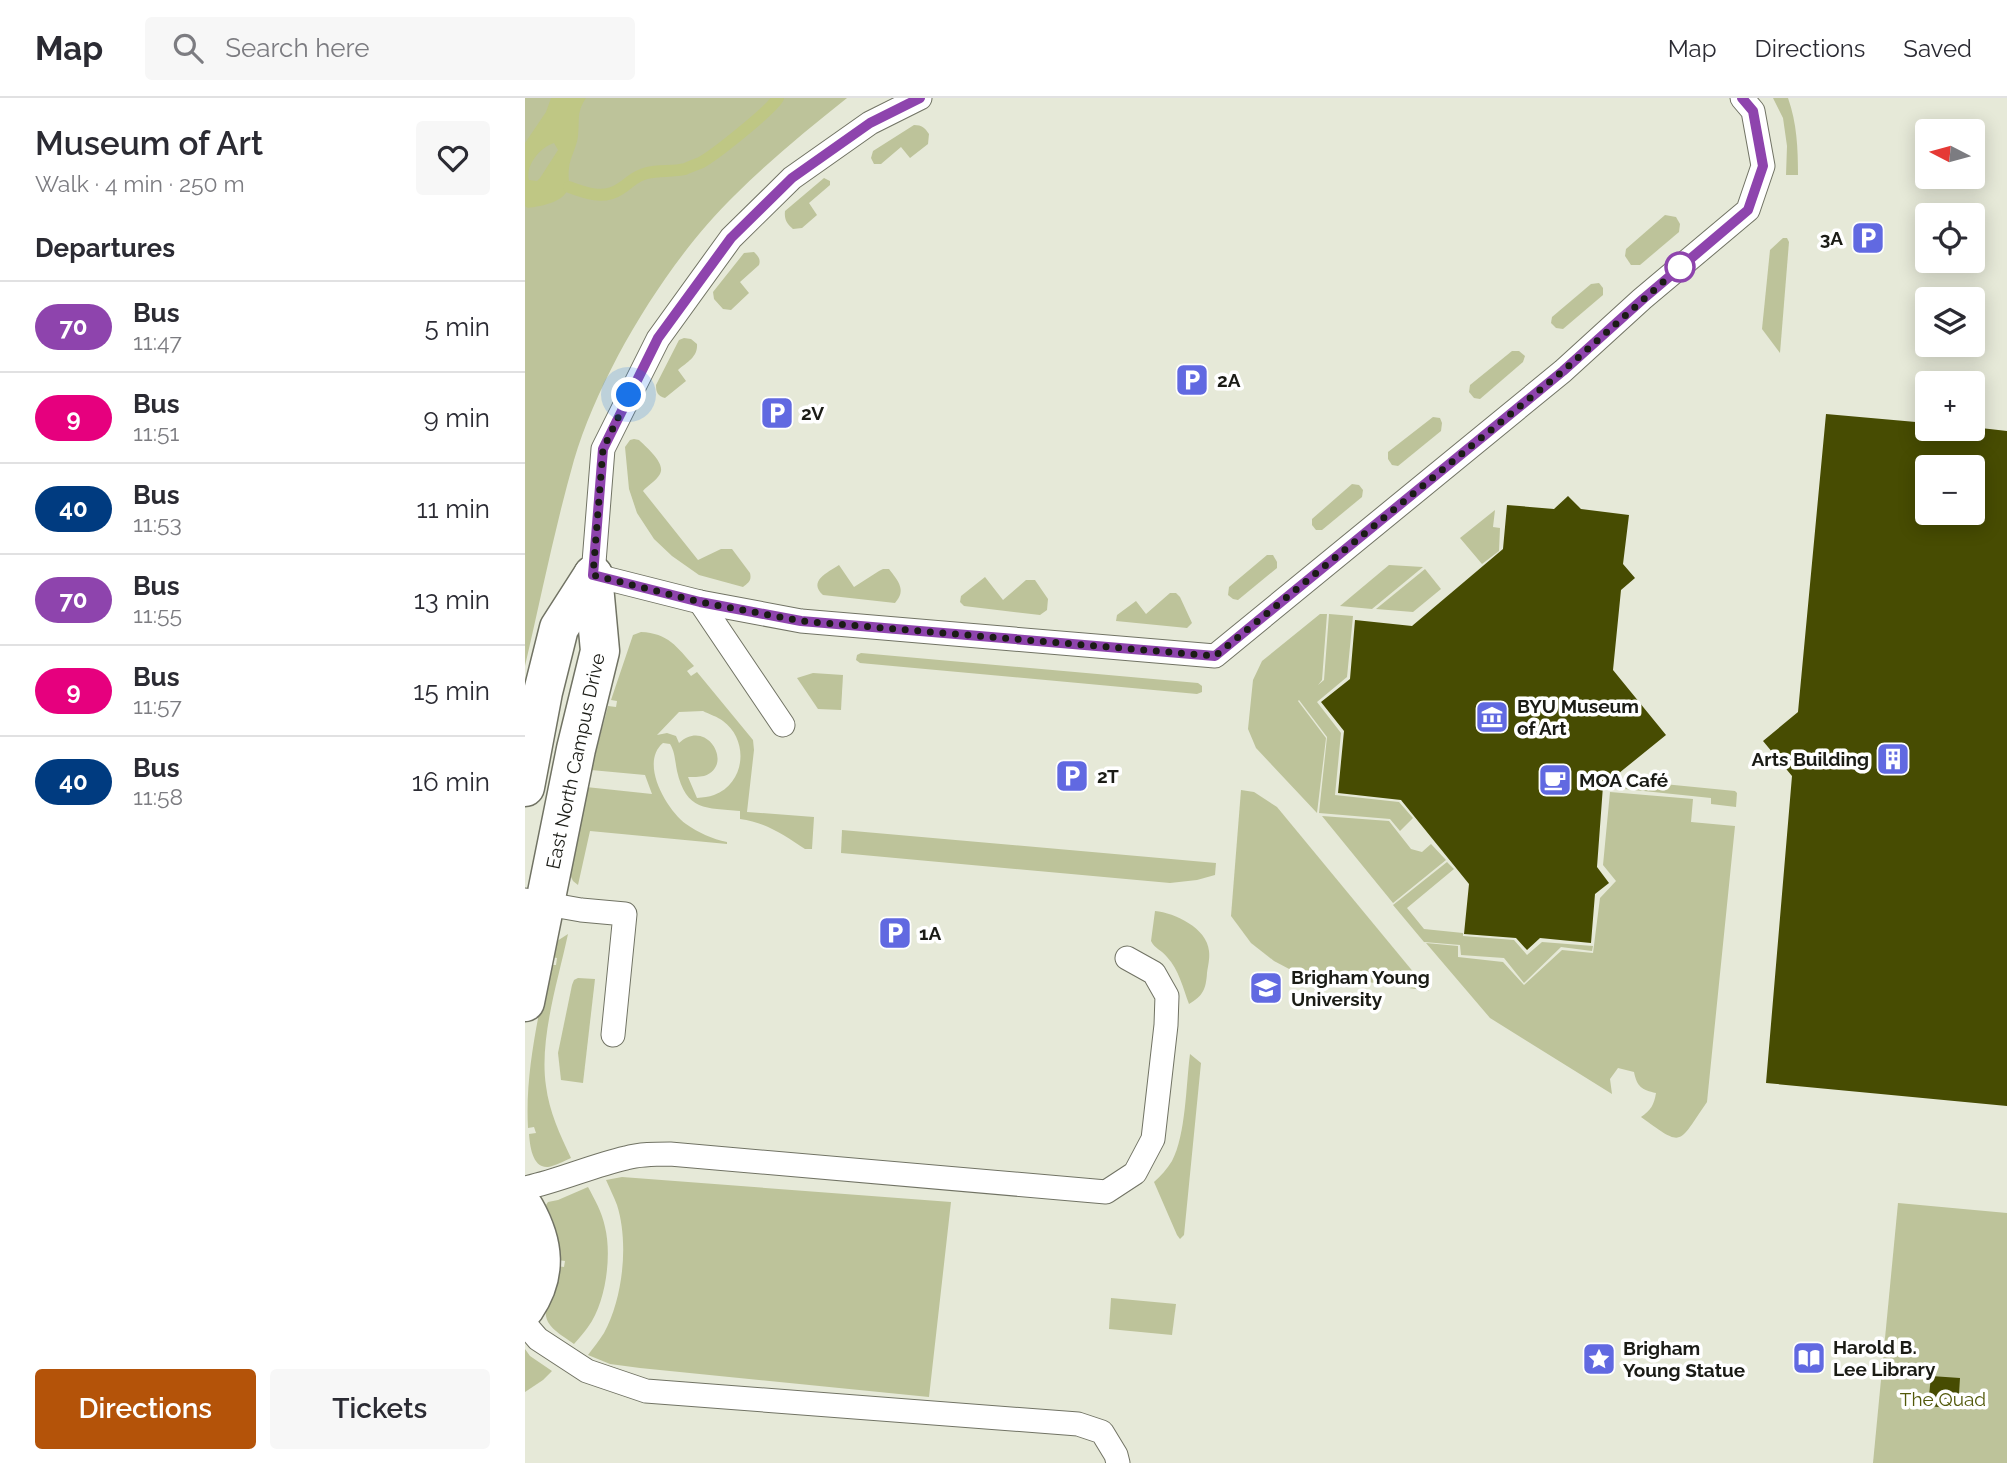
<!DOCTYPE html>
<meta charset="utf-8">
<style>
body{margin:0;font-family:Raleway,sans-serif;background:#f7f7f7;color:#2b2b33;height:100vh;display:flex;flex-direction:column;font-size:26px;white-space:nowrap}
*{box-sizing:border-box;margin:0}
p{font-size:23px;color:#7c7c81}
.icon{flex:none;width:38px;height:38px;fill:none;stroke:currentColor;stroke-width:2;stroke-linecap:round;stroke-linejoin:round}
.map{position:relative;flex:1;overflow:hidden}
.side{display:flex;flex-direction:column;background:#fff;width:525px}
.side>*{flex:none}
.badge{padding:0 14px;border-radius:23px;font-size:24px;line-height:46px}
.needle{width:46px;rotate:276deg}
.fabs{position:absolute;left:1390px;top:21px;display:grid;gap:14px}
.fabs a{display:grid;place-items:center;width:70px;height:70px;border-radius:7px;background:#fff;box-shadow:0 4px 18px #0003;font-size:35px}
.you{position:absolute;width:35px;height:35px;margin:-18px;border:5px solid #fff;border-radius:50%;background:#1a73e8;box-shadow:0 0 0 10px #1a73e833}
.map>.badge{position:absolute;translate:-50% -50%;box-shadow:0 0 0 4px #fff}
h2{padding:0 35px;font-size:26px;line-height:63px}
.round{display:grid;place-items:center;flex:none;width:74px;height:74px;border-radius:7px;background:#f7f7f7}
.summary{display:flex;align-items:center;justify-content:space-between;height:119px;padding:0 35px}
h1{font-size:33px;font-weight:600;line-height:52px}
.primary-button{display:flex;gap:14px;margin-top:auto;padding:14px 35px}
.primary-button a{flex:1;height:80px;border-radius:7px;background:#b45309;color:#fff;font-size:28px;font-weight:600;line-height:80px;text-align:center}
.primary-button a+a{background:#f7f7f7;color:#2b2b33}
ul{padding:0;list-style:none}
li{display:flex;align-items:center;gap:21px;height:91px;padding:0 35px;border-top:2px solid #e1e1e2}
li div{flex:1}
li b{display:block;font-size:26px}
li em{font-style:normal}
li .badge{min-width:77px;font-weight:700;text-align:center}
header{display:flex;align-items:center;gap:42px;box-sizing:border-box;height:98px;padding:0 35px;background:#fff;border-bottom:2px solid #e1e1e2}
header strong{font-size:33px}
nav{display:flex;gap:38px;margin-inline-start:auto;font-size:24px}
.search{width:490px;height:63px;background:#f7f7f7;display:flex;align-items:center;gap:18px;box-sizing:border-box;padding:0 24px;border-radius:7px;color:#7c7c81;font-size:26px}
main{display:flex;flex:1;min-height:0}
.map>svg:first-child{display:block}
.green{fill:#bdc39a;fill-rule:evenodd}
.water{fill:#bfc784;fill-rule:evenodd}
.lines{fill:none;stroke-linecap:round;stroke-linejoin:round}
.stream{stroke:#bfc784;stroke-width:12}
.building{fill:#474c02;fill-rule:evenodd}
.lane-casing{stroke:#717364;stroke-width:25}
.secondary-casing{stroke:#717364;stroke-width:41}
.lane{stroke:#fff;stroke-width:23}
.secondary{stroke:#fff;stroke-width:38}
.line-casing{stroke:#fff;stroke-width:16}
.line{stroke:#8e44ad;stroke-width:10}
.walk{stroke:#1b1c16;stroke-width:7;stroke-dasharray:0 12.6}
.stop-dot{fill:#fff;stroke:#8e44ad;stroke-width:3.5}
.labels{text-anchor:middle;stroke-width:7;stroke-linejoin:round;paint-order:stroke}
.poi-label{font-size:19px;font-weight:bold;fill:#1b1c16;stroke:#fff;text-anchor:start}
.street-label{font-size:19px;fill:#1b1c16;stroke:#fff}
.park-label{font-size:19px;fill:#53590a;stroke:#fff}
</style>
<header>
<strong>Map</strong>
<div class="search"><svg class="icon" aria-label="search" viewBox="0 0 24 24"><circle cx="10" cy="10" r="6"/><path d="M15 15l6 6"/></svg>Search here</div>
<nav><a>Map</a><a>Directions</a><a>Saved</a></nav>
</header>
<main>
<section class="side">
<div class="summary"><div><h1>Museum of Art</h1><p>Walk · 4 min · 250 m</p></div><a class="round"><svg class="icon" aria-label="heart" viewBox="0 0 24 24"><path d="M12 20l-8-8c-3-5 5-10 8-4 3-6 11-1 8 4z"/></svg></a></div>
<h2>Departures</h2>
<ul>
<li><span class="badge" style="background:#8e44ad;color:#fff">70</span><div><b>Bus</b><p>11:47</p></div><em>5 min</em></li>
<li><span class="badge" style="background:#e6007e;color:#fff">9</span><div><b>Bus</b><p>11:51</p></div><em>9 min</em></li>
<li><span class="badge" style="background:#003b80;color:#fff">40</span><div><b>Bus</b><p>11:53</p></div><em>11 min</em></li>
<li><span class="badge" style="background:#8e44ad;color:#fff">70</span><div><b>Bus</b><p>11:55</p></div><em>13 min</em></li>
<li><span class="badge" style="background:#e6007e;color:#fff">9</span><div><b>Bus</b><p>11:57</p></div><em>15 min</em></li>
<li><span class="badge" style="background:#003b80;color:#fff">40</span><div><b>Bus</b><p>11:58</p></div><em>16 min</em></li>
</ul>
<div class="primary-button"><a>Directions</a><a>Tickets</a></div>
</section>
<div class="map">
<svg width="1482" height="1365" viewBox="0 0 1482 1365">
<rect width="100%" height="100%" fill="#e6e9d8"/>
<g class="green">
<path d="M0 0H322C283 31 245 62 210 97 143 162 76 272 49 362 30 429 16 499 0 568Z"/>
<path d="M1248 0H1263C1272 25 1273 51 1273 77H1261L1262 48 1258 20Z"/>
<path d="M389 27C397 27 400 30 404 36L403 46 385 60 376 49 356 66H349L346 60 348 53Z"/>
<path d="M299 80 305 83V87L284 105 292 117 277 130 268 131C262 126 259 121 260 113Z"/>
<polygon points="1140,117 1151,119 1155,126 1154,134 1115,167 1106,167 1100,158 1101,151"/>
<polygon points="1258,140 1262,140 1264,144 1255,255 1237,231 1245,152"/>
<path d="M229 154C233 158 236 161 234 167L215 184 224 195 206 212 198 211 189 201 188 194 219 155Z"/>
<polygon points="1074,185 1078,190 1078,197 1038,231 1031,230 1026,225 1027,219 1066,186"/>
<path d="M159 240 166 241 172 246C173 259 162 264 153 272L161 283 140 300C133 298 131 295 131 287L154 242Z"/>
<polygon points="987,253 994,253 1000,258 998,264 955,301 949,300 944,294 945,287"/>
<polygon points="908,319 915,320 917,325 916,333 873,368 867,367 863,361 863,354"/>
<path d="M109 341 114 342C121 349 141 365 135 376 131 383 122 388 118 393L173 462 196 451H207L225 475C227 483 223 485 218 489L174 477 147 458 129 441 112 415 104 391 100 349 105 342Z"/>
<polygon points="827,386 834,387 838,392 837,399 797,432 791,432 787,427 787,421"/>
<polygon points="970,412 968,429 975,430 974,453 957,466 935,440"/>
<polygon points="742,457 748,457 752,464 752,470 713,502 708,501 703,497 704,489"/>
<path d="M314 467 329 489 354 473 358 471H364C373 483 382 492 370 505L298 497C283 483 302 475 314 467Z"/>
<polygon points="864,467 898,469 847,511 815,508"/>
<polygon points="900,471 916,491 888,514 851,511"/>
<polygon points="460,479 478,502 501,482 510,482 523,501 522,512 515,517 439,508 435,504 436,498"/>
<polygon points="645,495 651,495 655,499 667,525 662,530 591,523 592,517 611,503 621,516"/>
<polygon points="795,516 802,516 797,582 793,587 799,582 804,516 828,518 822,579 792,604 816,635 810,697 874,704 888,720 875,733 865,721 794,715 802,639 774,602 773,603 801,640 792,715 731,650 723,631 728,582 737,563"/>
<path d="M116 534C143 535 152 549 169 568L162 573 166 578 172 574 228 642 229 652 222 714 289 719 287 751H280C259 737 240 724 215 721V713C181 710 161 713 152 673 150 663 150 654 145 646L138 645C114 665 142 712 161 726 174 735 187 741 202 744V746L65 733 53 787 48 783 44 775 61 689 127 696 120 677 66 672 83 608 91 609 92 603 86 602 108 537ZM178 613C184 616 193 619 198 623 224 642 221 685 189 697 184 699 178 699 172 700L163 679C168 679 174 679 179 678 210 668 182 619 154 645L151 638 142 635 132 637 154 614Z"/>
<polygon points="336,555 673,585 677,588 677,594 672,596 335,565 331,562 332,557"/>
<polygon points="288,575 318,577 316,612 293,611 272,580"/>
<polygon points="1098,682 1210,693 1212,695 1211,709 1186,706 1186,700 1090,690"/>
<polygon points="716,692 729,694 752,709 904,893 768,873 749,863 726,845 706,818"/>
<path d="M1085 694 1168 701 1166 724 1210 728 1182 1004C1152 1047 1159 1050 1116 1019 1126 1012 1129 1007 1131 995 1117 992 1112 989 1109 974L1093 970 1085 981 1087 996 965 920 901 845 933 848V859L978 864 999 887 1037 852 1068 855 1075 800 1091 783 1078 767Z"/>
<polygon points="797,718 864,723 886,751 897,754 906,746 921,762 868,805"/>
<polygon points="317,732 691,765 690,777 672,782 645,785 316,755"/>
<polygon points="922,764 929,771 882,810 899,831 938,835 938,838 989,842 1002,857 1017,844 1068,848 1067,853 1036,849 999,885 979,860 936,857 935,847 899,844 868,807"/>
<path d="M630 813C650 815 682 830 684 853 685 860 683 868 682 875 681 891 678 898 664 906 658 890 654 872 642 859 637 852 630 851 626 843Z"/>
<path d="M43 836C33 883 14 941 21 988 24 1013 35 1037 46 1060 39 1063 30 1068 23 1069 7 1070 5 1047 4 1036L11 1035 9 1029 3 1030C0 975 13 920 24 867H31L32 860 26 859 29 845Z"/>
<polygon points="53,880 70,881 58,985 36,982 33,955 47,887 49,882"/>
<path d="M665 956 676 965 659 1137 655 1141 652 1137 629 1084C636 1078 642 1071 647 1063 661 1037 661 986 665 956Z"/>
<path d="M97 1079 426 1104 404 1299 115 1270 85 1266 63 1257C68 1250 74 1243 79 1235 98 1200 104 1145 92 1107 89 1099 85 1091 81 1082Z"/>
<path d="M63 1089C70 1102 77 1114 80 1129 87 1157 81 1205 63 1229 59 1235 54 1240 49 1246 41 1240 28 1233 23 1224 15 1208 28 1184 32 1168L39 1169 40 1163 33 1162 29 1125 21 1107 23 1104 33 1102Z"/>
<polygon points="1373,1105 1482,1115 1482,1365 1348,1365"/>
<polygon points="586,1200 651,1206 647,1237 584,1231"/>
<polygon points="0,1251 5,1258 27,1273 18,1282 0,1294"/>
</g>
<g class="water">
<path d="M26 0H61C51 15 55 22 53 38 52 49 45 59 44 70 43 76 44 81 44 87 42 104 17 108 3 110L0 108V45L21 14ZM29 45 33 52 15 80 12 83 4 82C0 68 15 49 29 45Z"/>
<polygon points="246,0 257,0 245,16 229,23"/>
</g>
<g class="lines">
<path class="stream" d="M44 89C60 95 79 102 95 91 107 84 107 79 122 75 134 72 148 74 160 71 164 69 170 67 175 65 189 58 246 12 253 0"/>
</g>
<g class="building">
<path d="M1301 316 1402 325V331H1447V329L1482 333V1008L1241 985 1267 678 1238 643 1273 614ZM1402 369H1447V415H1402Z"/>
<polygon points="1043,398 1056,411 1104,417 1098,466 1110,480 1096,492 1088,572 1141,637 1078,688 1072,769 1084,785 1070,796 1066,845 1015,840 1002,852 991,840 939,836 944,786 876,702 813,695 819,633 796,604 825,581 830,522 887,528 978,451 982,407 1029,411"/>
<polygon points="1406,1278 1435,1280 1433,1311 1403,1308"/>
</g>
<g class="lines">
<defs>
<g id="lane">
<polyline points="395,0 345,25 267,80 206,140 133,241 78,351 68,477 175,504 276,523 690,558 1038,273 1117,201 1223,112 1238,68 1228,13 1217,0"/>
<polyline points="175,504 258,627"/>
<polyline points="0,802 56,812 100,816 88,937"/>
<path d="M0 1090C34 1083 66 1068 101 1060 115 1056 130 1056 145 1056L581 1094 610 1075 628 1041 641 927 642 898 629 875 602 860"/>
<polyline points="0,1226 13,1241 62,1273 121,1293 553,1326 577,1334 591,1357 593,1365"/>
</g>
<g id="secondary">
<polyline points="0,689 18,594 34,530 68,477"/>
<polyline points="0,904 51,651 75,553 68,477"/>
<path d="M0 1111C19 1145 23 1176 0 1210"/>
</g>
</defs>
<use href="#lane" class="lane-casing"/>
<use href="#secondary" class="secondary-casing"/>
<use href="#lane" class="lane"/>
<use href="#secondary" class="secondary"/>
</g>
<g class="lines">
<defs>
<polyline id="line" points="395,0 345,25 267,80 206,140 133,240 78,351 68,477 175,504 276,523 690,558 1038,273 1118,201 1223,112 1238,68 1228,13 1217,0"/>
</defs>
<use href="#line" class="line-casing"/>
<use href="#line" class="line"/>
<polyline class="walk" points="104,297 78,351 68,477 175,504 276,523 690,558 1038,273 1155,169"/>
</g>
<defs>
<symbol id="parking-square" viewBox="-11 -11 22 22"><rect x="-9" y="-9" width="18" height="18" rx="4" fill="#6169e1" stroke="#fff"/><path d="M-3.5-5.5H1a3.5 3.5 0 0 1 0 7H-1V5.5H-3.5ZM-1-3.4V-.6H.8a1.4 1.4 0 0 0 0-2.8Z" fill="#fff"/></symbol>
<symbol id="museum-square" viewBox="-11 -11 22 22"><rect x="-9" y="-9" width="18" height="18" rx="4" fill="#6169e1" stroke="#fff"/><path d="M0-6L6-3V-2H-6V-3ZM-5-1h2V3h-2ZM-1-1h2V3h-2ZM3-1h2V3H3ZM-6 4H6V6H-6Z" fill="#fff"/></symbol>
<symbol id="building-square" viewBox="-11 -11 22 22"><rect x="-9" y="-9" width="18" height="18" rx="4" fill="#6169e1" stroke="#fff"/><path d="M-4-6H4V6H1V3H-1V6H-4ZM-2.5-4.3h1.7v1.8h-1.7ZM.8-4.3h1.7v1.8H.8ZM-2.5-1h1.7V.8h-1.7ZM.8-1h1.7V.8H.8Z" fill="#fff"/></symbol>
<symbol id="cafe-square" viewBox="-11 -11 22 22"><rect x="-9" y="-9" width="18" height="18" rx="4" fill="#6169e1" stroke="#fff"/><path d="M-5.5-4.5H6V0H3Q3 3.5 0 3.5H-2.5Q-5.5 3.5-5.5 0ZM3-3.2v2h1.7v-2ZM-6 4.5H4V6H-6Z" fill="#fff"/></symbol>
<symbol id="university-square" viewBox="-11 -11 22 22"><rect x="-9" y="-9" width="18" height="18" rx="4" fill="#6169e1" stroke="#fff"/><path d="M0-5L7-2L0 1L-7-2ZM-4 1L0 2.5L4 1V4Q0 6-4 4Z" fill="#fff"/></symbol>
<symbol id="library-square" viewBox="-11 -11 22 22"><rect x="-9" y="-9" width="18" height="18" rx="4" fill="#6169e1" stroke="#fff"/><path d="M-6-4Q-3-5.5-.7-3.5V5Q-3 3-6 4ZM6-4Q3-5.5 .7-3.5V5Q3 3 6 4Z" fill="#fff"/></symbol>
<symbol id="sight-square" viewBox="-11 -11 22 22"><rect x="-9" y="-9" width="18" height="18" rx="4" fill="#6169e1" stroke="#fff"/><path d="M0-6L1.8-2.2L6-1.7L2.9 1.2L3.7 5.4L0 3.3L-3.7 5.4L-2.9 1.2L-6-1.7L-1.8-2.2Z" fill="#fff"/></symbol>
</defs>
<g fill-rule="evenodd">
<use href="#parking-square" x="1324" y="121" width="38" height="38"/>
<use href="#parking-square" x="648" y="263" width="38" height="38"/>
<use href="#parking-square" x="233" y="296" width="38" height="38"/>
<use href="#museum-square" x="948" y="600" width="38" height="38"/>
<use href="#building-square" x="1349" y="642" width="38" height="38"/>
<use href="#parking-square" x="528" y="659" width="38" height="38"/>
<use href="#cafe-square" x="1011" y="663" width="38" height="38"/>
<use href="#parking-square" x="351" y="816" width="38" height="38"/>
<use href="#university-square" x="722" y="871" width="38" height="38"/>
<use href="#library-square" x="1265" y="1241" width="38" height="38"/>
<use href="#sight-square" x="1055" y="1242" width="38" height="38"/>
</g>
<circle class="stop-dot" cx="1155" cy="169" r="14"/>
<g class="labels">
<g class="poi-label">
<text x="1318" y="147" text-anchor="end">3A</text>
<text x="692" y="289">2A</text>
<text x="276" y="322">2V</text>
<text x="992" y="615">BYU Museum<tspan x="992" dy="22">of Art</tspan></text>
<text x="1344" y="668" text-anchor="end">Arts Building</text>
<text x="572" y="685">2T</text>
<text x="1054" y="689">MOA Café</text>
<text x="394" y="842">1A</text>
<text x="766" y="886">Brigham Young<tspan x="766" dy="22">University</tspan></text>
<text x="1308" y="1256">Harold B.<tspan x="1308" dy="22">Lee Library</tspan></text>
<text x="1098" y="1257">Brigham<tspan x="1098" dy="22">Young Statue</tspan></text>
</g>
<g class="street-label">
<text transform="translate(50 663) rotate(-78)" y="7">East North Campus Drive</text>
</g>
<g class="park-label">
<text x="1418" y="1308">The Quad</text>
</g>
</g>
</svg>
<div class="fabs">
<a><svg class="needle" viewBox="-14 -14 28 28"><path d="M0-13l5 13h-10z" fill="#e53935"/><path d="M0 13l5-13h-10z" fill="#7c7c81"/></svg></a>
<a><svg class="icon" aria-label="locate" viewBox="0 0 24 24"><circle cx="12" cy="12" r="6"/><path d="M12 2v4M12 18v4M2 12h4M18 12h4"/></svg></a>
<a><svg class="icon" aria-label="layers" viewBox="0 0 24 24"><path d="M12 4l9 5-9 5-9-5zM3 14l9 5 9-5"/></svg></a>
<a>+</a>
<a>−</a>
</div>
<div class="you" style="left:104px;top:297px"></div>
</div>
</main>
